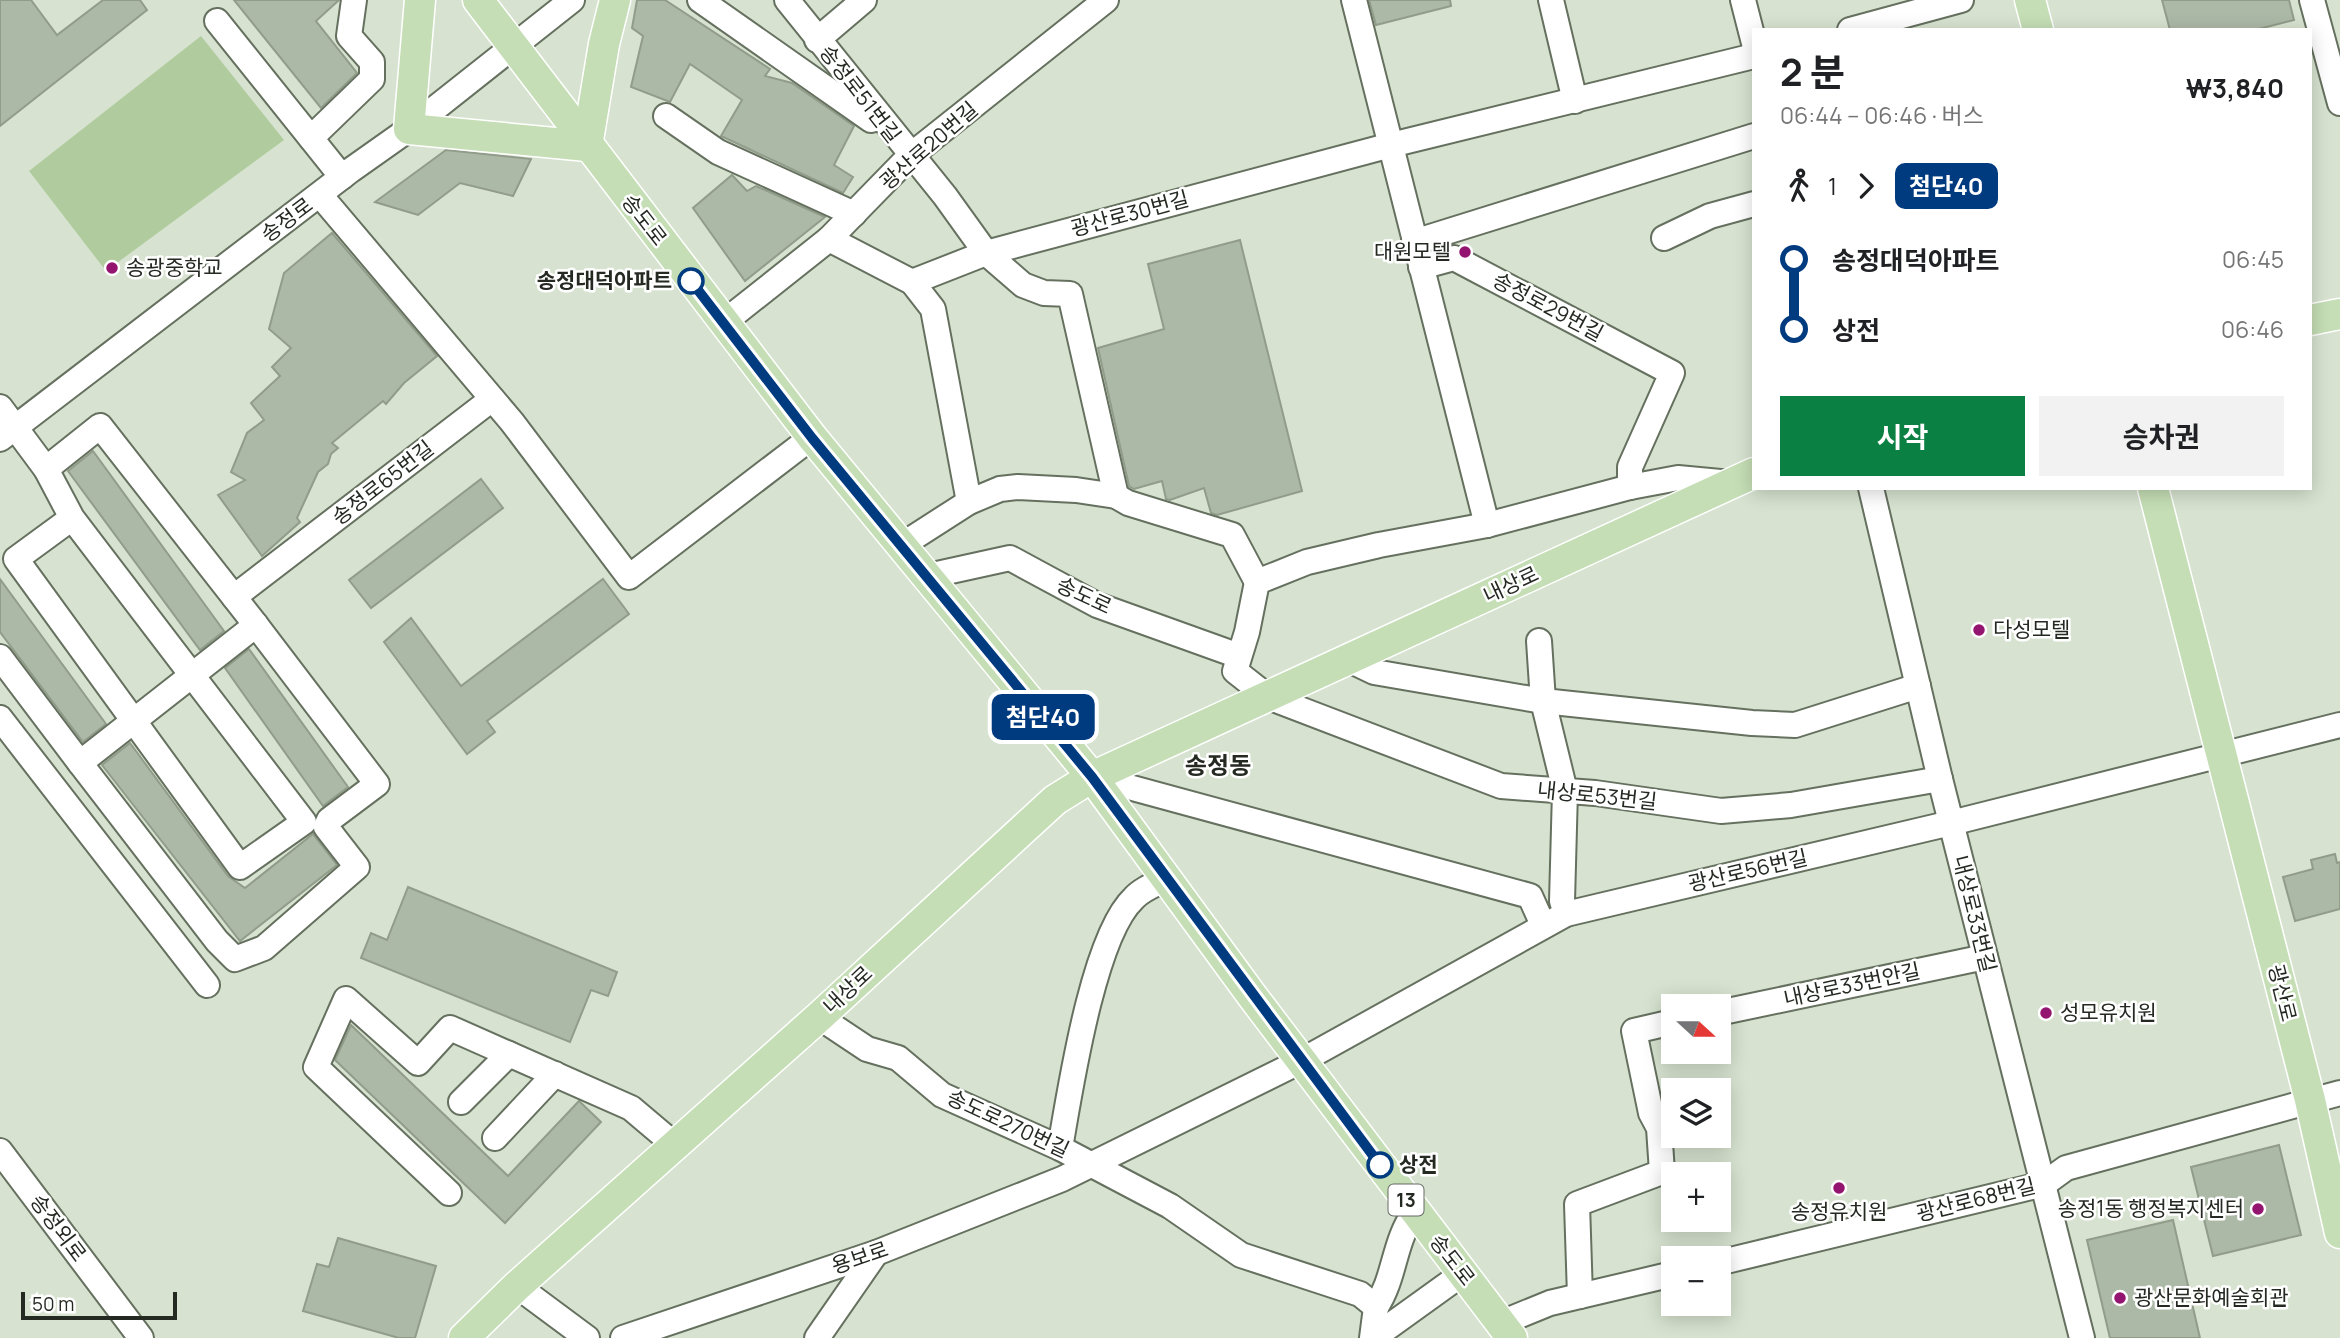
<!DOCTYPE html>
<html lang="ko">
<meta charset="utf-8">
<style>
body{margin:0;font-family:Manrope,"Noto Sans KR",sans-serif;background:#f2f2f2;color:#202124;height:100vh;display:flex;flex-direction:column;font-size:26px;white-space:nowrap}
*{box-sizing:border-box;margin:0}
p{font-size:23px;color:#757577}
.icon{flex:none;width:38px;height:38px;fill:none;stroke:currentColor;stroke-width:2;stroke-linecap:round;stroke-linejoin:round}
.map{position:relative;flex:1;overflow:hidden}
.panel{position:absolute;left:1752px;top:28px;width:560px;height:462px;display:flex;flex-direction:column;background:#fff;border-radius:0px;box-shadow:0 4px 18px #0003}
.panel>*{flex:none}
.badge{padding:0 14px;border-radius:10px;font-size:24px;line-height:46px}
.needle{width:46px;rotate:111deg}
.fabs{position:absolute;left:1661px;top:994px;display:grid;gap:14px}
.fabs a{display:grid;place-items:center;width:70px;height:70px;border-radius:0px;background:#fff;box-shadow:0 4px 18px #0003;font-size:35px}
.scale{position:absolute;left:21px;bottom:18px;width:156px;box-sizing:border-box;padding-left:7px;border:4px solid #242922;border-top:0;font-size:19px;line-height:24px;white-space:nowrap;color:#242922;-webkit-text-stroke:5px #fff;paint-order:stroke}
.map>.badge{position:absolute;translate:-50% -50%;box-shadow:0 0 0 4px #fff}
.legs{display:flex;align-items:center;gap:10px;height:77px;padding:0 28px;font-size:23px}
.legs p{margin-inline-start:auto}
.headline{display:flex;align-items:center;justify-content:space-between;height:119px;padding:0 28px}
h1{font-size:38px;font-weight:700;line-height:52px}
.action{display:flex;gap:14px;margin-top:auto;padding:14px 28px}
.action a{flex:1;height:80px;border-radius:0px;background:#0b8043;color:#fff;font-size:28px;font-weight:700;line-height:80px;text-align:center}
.action a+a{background:#f2f2f2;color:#202124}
ul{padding:0 28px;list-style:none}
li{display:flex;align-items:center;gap:24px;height:70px;font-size:26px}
li i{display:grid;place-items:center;width:10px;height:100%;margin:0 9px;background:currentColor}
li i::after{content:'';width:18px;height:18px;margin:-9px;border:5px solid;border-radius:50%;background:#fff}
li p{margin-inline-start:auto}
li:first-child i{background:linear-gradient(#0000 50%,currentColor 0)}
li:last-child i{background:linear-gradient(currentColor 50%,#0000 0)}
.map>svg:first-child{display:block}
.green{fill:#b0cc9e}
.building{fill:#adb9a7;stroke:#919c8a;stroke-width:2}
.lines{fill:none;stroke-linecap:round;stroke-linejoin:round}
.minor-casing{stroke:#65705f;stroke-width:28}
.major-casing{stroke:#fff;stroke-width:33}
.minor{stroke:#fff;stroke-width:24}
.major{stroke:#c5deb5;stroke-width:30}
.line-1-casing{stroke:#fff;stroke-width:16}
.line-1{stroke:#003b80;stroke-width:10}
.poi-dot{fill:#94156f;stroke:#fff;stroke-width:2.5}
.stop-1-dot{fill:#fff;stroke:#003b80;stroke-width:3.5}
.labels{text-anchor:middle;stroke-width:5;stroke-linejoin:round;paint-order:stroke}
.shield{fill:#fff;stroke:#666964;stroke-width:2}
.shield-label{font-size:19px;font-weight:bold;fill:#242922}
.street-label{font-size:21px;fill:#242922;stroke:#fff}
.poi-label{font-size:21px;fill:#242922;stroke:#fff;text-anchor:start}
.stop-label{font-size:21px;font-weight:bold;fill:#242922;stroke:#fff;text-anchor:end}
.quarter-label{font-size:24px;font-weight:bold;fill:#242922;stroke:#fff}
</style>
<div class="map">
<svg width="2340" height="1338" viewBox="0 0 2340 1338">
<rect width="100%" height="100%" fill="#d7e3d0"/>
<polygon class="green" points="201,36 284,140 106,271 29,171"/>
<g class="building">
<polygon points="0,0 31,0 57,35 103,0 140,0 147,10 0,126"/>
<polygon points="234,0 339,0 316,21 357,73 321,108"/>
<polygon points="637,0 665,0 770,69 765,76 792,83 854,126 834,165 853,177 843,193 721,136 742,100 690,64 670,102 631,87 643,36 632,28"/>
<polygon points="1369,0 1450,0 1451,6 1376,25"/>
<polygon points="2162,0 2289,0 2294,20 2255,30 2170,30"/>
<polygon points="446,150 531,159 513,196 460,183 418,215 375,202"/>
<polygon points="732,175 747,191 756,186 825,217 745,281 693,208"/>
<polygon points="332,233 437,356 404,383 386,404 383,401 332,443 338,448 331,454 328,464 318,472 297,518 300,522 262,556 218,495 245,480 231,472 247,433 264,420 251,403 280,376 272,367 291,348 269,329 284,273"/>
<polygon points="1240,240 1302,491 1217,515 1211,513 1204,488 1170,500 1166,499 1162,481 1134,489 1129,486 1098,348 1164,329 1148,264"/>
<polygon points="93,451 224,631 200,650 68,471"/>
<polygon points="481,479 503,508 371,608 349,580"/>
<polygon points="0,579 106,724 83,742 0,632"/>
<polygon points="603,579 629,614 487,721 495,732 467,754 384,642 411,618 461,686"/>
<polygon points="249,649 348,787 323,806 225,668"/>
<polygon points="130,743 228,876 245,888 313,834 337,865 240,941 102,765"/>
<polygon points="2335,854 2337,863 2340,862 2340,909 2295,921 2283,877 2313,869 2311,860"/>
<polygon points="408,887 617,972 608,996 591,990 570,1042 361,958 371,933 387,940"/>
<polygon points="351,1025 508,1176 579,1101 601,1122 505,1223 335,1060"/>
<polygon points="2279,1145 2301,1235 2213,1256 2191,1167"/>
<polygon points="2173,1220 2200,1338 2110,1338 2087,1240"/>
<polygon points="338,1238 436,1266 415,1338 399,1338 303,1311 317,1264 329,1267"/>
</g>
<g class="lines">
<defs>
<g id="minor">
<polyline points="700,0 871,120"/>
<polyline points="787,0 945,196 986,253 1023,285 1044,293 1070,294 1116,496"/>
<polyline points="1354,0 1487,525"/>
<polyline points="1551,0 1575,101"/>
<polyline points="1743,0 1754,43"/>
<polyline points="2312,0 2340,103"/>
<polyline points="217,21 342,177"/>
<polyline points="1850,30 1961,0"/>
<polyline points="817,40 864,0"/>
<polyline points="666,116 718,152 854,214"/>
<polyline points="311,138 372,79 372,62 349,36 354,0"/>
<polyline points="320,195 512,422 629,577 812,437"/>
<polyline points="1664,238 1710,216 1754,204"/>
<polyline points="829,239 912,282 933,309 969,502"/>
<polyline points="1414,242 1754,136"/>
<polyline points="1421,267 1454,258 1672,373 1630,467 1630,487"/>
<polyline points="912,282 986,253 1391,145 1754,56"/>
<polyline points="723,323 829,239 910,156 1106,0"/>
<polyline points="0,407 46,469 72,518 304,822 240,867 16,559 72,518"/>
<polyline points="0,439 351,170 409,129 572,0"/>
<polyline points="1731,483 1678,478 1630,487 1487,525 1379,545 1307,562 1257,582 1247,632 1235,671 1268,697 1501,786 1595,793 1721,811 1791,805 1940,779"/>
<polyline points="1871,488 1940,779 2082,1338"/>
<polyline points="902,545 969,502 1000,489 1018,487 1076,490 1116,496 1128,503 1232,535 1257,582"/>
<polyline points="928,576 1010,558 1097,605 1239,656"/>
<polyline points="234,597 492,399"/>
<polyline points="1539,641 1543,701 1565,791 1562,901 1566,914"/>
<polyline points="0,657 80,763 256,625 100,426 46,469"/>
<polyline points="1349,660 1374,672 1543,701 1752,723 1795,725 1918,686"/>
<polyline points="0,718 207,985"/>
<polyline points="80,763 217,941 235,959 264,948 357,867 326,827 329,820 377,784 256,625"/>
<polyline points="1092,777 1530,896 1543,925"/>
<polyline points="1718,1013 1985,957"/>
<polyline points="819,1017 867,1049 898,1058 942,1095 1060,1148 1170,1206 1241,1255 1360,1294 1376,1307 1372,1338"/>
<polyline points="461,1102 509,1054"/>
<polyline points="495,1138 555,1074"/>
<path d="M1060 1148C1070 1091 1093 936 1134 898 1142 889 1156 884 1166 879"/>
<polyline points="0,1151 141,1338"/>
<polyline points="449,1193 316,1067 346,999 418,1063 450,1028 631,1108 676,1146"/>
<polyline points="1718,1263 2044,1184 2066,1168 2340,1093"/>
<polyline points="517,1286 587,1338"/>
<polyline points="1580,1296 1577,1204 1662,1172 1659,1128 1651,1113 1634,1031 1673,1022"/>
<path d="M1376 1307C1396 1276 1393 1242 1415 1212"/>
<polyline points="1501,1323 1550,1303 1673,1274"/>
<polyline points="623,1338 876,1253 1062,1179 1303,1060 1566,914 1951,823 2340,725"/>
<polyline points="817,1338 876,1253"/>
<polyline points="1373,1338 1462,1274"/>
</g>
<g id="major">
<polyline points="420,0 409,129 587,146 604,44 615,0"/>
<polyline points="478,0 812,437 1092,777 1253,997 1512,1338"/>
<polyline points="2030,0 2038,30"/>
<polyline points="2310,320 2340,314"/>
<polyline points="2153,488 2310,1100 2340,1233"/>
<polyline points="464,1338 517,1286 819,1017 1055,800 1092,777 1754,473"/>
</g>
</defs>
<use href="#minor" class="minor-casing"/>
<use href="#major" class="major-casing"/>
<use href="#minor" class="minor"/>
<use href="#major" class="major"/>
</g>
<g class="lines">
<defs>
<polyline id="line-1" points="691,281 812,438 1092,777 1380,1165"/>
</defs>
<use href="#line-1" class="line-1-casing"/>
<use href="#line-1" class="line-1"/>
</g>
<g class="poi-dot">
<circle cx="1465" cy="252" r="7"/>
<circle cx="112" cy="268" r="7"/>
<circle cx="1979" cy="630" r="7"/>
<circle cx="2046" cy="1013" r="7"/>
<circle cx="1839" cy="1188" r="7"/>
<circle cx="2258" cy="1209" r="7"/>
<circle cx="2120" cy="1298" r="7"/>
</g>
<g class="stop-1-dot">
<circle cx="691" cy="281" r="12"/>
<circle cx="1380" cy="1165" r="12"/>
</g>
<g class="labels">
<rect class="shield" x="1388.5" y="1184.5" width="35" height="31" rx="5"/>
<g class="shield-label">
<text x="1406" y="1207">13</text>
</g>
<g class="street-label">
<text transform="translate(860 94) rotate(52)" y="7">송정로51번길</text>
<text transform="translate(929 146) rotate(-41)" y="7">광산로20번길</text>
<text transform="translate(1130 214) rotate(-15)" y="7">광산로30번길</text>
<text transform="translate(287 220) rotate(-37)" y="7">송정로</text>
<text transform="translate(644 220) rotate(52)" y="7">송도로</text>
<text transform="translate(1548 307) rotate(28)" y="7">송정로29번길</text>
<text transform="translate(383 483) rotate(-38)" y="7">송정로65번길</text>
<text transform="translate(1511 585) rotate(-25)" y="7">내상로</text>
<text transform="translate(1084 596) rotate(25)" y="7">송도로</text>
<text transform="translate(1597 796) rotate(6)" y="7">내상로53번길</text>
<text transform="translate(1748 871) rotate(-13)" y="7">광산로56번길</text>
<text transform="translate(1974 914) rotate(76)" y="7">내상로33번길</text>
<text transform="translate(1852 985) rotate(-12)" y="7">내상로33번안길</text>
<text transform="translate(848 990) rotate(-43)" y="7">내상로</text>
<text transform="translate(2282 993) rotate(76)" y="7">광산로</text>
<text transform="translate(1008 1124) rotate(25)" y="7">송도로270번길</text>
<text transform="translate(1976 1200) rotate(-14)" y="7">광산로68번길</text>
<text transform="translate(58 1228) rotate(53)" y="7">송정외로</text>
<text transform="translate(860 1258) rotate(-19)" y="7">용보로</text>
<text transform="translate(1452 1260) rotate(52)" y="7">송도로</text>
</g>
<g class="poi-label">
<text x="1451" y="259" text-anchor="end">대원모텔</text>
<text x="126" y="275">송광중학교</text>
<text x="1993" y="637">다성모텔</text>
<text x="2060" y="1020">성모유치원</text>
<text x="2244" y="1216" text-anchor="end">송정1동 행정복지센터</text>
<text x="1839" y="1219" text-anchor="middle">송정유치원</text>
<text x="2134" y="1305">광산문화예술회관</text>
</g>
<g class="stop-label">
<text x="672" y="288">송정대덕아파트</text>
<text x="1399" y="1172" text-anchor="start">상전</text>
</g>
<g class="quarter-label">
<text x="1218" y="774">송정동</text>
</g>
</g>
</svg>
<div class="fabs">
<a><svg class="needle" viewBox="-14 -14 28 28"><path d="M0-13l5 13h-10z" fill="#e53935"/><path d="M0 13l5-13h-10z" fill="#757577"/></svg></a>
<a><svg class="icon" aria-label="layers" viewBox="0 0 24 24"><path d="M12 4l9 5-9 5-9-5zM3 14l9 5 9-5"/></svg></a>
<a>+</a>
<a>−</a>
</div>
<div class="scale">50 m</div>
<b class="badge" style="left:1043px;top:717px;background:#003b80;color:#fff">첨단40</b>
<section class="panel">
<div class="headline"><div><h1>2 분</h1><p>06:44 – 06:46 · 버스</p></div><b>₩3,840</b></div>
<div class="legs"><svg class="icon" aria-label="walk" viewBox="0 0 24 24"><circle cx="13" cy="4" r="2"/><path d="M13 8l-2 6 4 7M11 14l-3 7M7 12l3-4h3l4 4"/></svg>1<svg class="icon" aria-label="forward" viewBox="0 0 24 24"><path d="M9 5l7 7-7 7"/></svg><b class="badge" style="background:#003b80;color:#fff">첨단40</b></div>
<ul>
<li><i style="color:#003b80"></i><b>송정대덕아파트</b><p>06:45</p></li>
<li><i style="color:#003b80"></i><b>상전</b><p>06:46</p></li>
</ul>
<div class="action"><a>시작</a><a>승차권</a></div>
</section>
</div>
